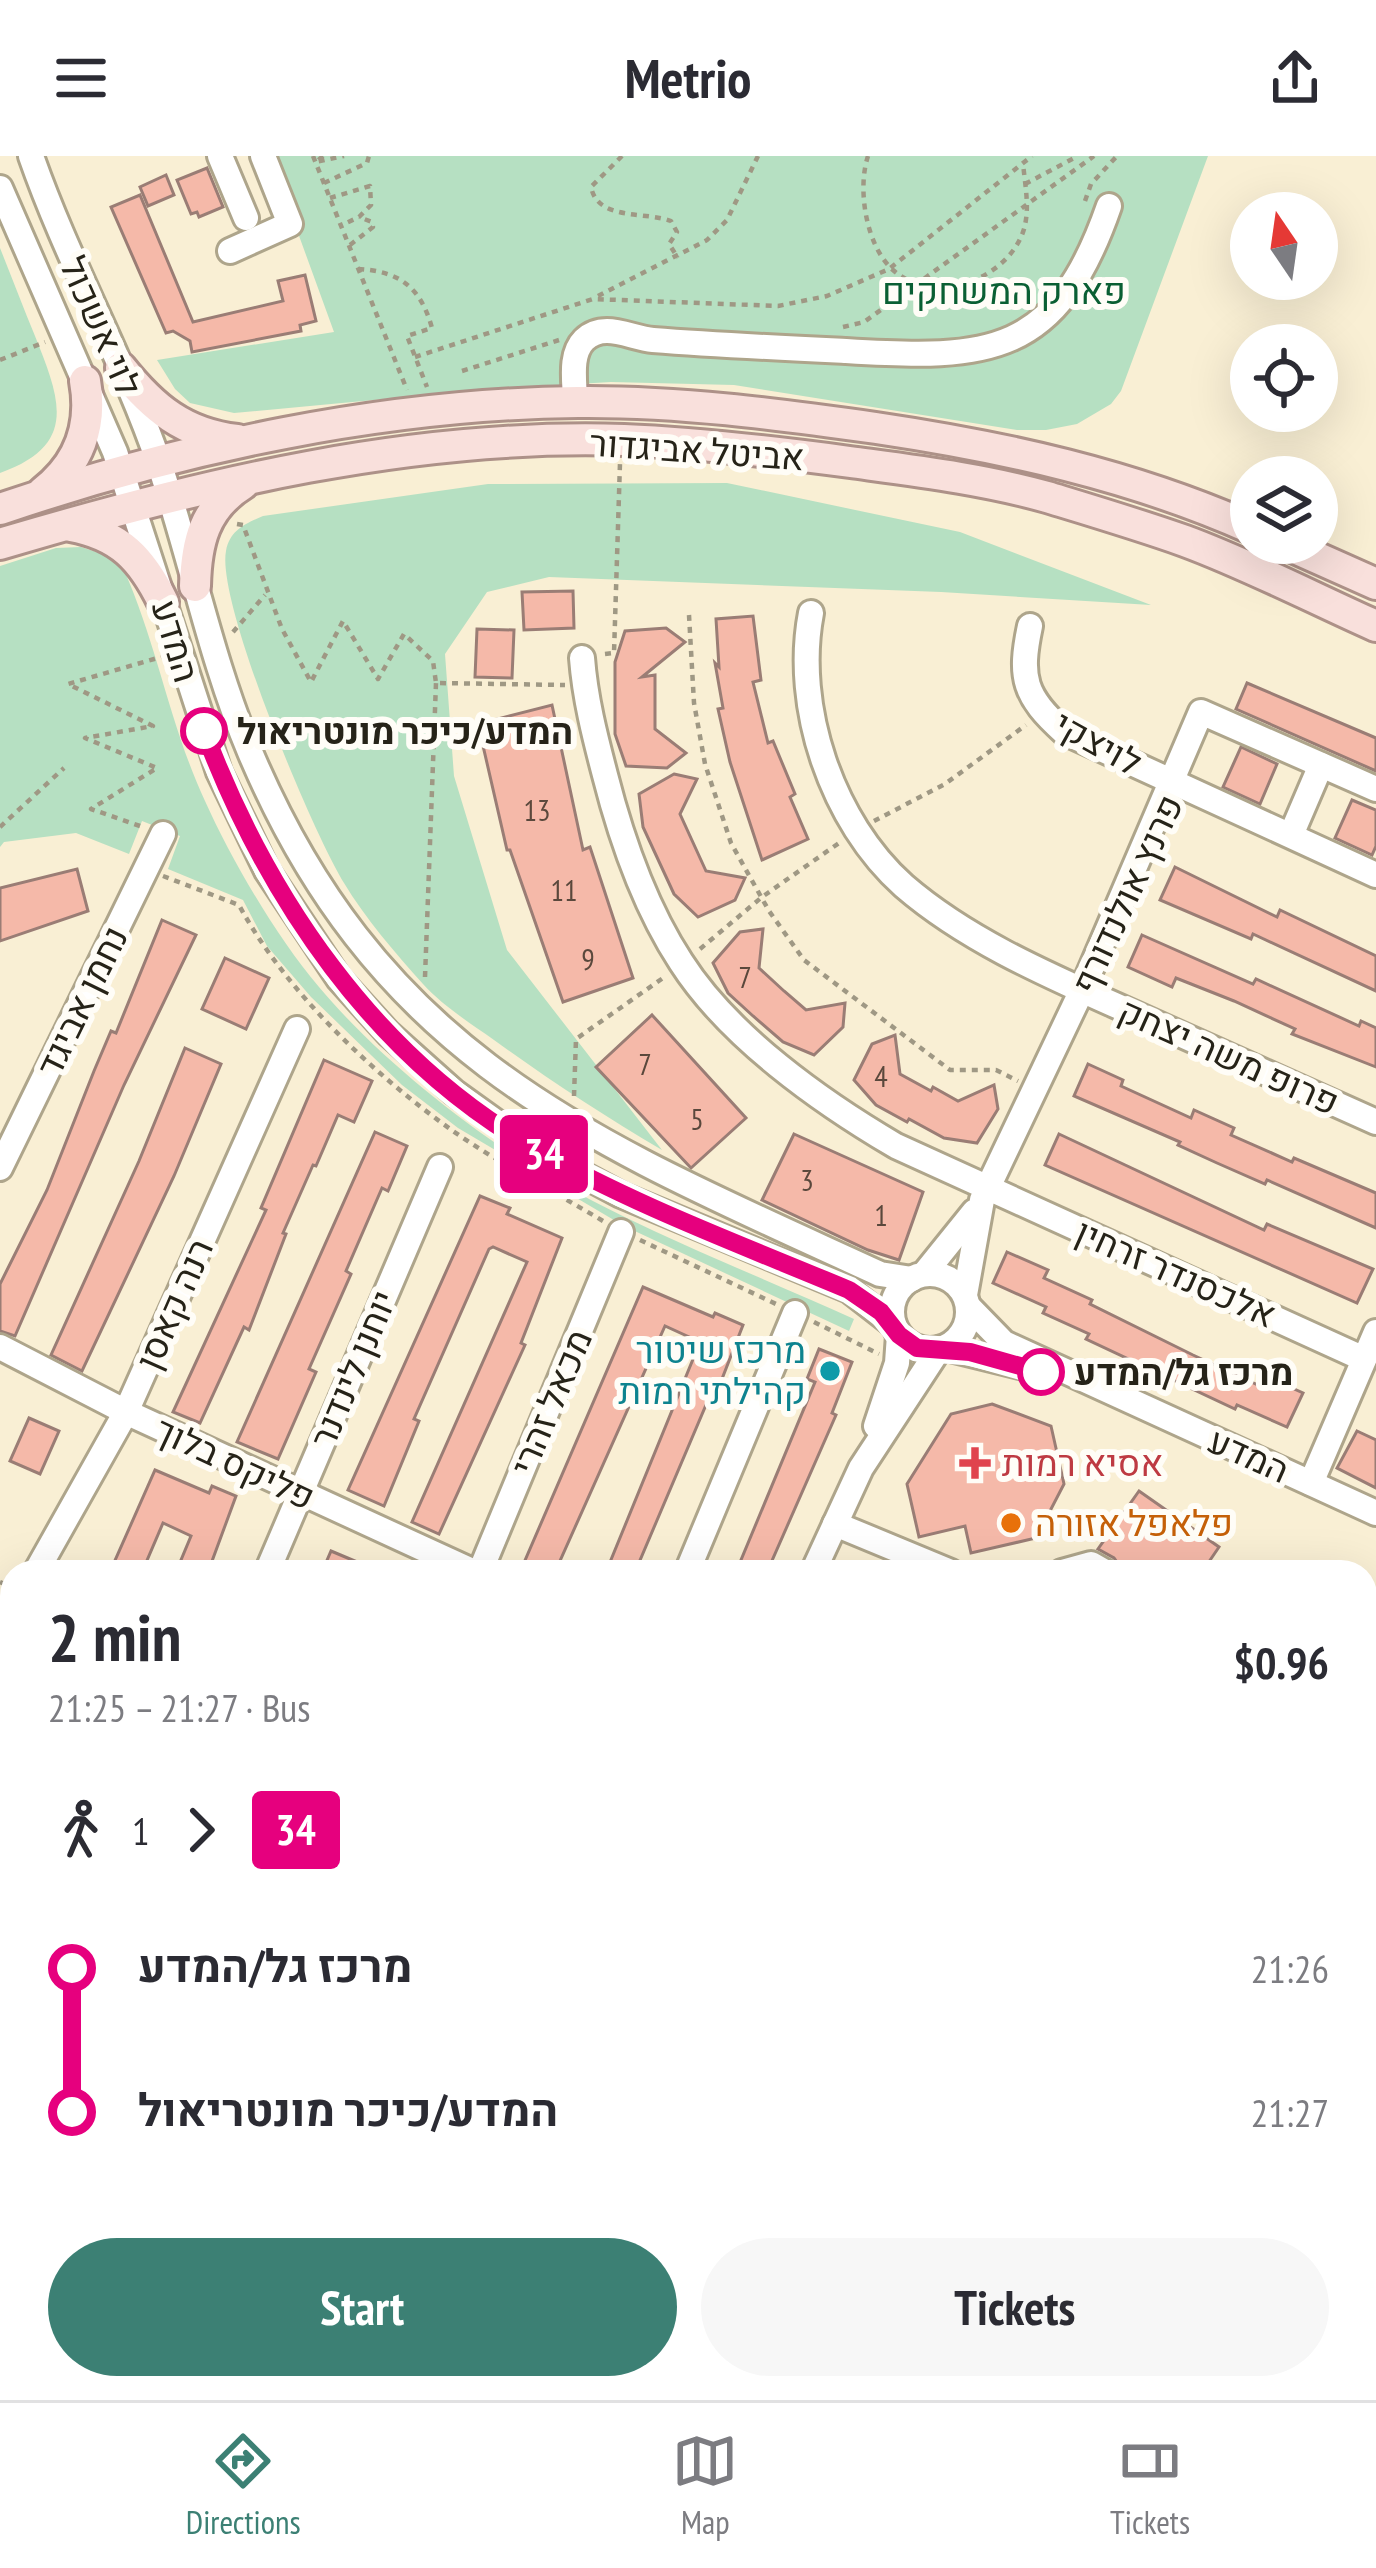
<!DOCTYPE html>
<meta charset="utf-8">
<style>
body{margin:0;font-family:"PT Sans Narrow",Heebo,sans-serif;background:#f7f7f7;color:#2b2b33;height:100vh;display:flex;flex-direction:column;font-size:45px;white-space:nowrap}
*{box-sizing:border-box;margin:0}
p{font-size:39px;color:#7c7c81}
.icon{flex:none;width:66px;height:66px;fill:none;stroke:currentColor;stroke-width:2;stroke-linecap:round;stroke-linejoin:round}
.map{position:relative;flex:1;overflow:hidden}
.panel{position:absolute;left:0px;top:1404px;width:1377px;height:840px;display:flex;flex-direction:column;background:#fff;border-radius:36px 36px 0 0;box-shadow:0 12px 48px #0002}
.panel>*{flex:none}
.badge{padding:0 24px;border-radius:9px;font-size:42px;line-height:78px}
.needle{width:78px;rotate:347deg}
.tools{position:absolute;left:1230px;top:36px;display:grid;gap:24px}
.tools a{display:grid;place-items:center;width:108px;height:108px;border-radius:50%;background:#fff;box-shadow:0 12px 48px #0002;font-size:60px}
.map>.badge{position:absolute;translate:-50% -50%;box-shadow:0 0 0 6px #fff}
.legs{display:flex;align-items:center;gap:18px;height:132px;padding:0 48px;font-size:39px}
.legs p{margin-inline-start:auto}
.summary{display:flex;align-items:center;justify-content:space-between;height:204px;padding:0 48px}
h1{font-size:66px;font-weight:700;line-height:90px}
.primary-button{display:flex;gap:24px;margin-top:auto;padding:24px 48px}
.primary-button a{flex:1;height:138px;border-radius:72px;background:#3c8074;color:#fff;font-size:48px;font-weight:700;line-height:138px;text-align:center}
.primary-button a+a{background:#f7f7f7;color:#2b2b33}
ul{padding:0 48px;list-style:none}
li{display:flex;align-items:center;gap:42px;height:144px;font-size:45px}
li i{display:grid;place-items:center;width:18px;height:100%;margin:0 15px;background:currentColor}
li i::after{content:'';width:30px;height:30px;margin:-15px;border:9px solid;border-radius:50%;background:#fff}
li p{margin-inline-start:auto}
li:first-child i{background:linear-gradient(#0000 50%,currentColor 0)}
li:last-child i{background:linear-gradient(currentColor 50%,#0000 0)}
header{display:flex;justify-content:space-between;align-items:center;height:156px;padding:0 48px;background:#fff;font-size:54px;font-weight:700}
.tab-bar{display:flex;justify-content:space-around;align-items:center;height:168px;border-top:3px solid #e1e1e2;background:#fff;font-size:33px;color:#7c7c81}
.tab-bar a{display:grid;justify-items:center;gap:6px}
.tab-bar .current{color:#3c8074}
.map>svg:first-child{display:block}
.green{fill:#b6e0c2}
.building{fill:#f5b9a9;stroke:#9a7d75;stroke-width:3}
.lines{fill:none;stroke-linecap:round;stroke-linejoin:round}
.minor-casing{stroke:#aea58b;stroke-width:30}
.major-casing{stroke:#ad9188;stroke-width:36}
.path{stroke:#9f9884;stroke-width:4.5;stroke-dasharray:6 6;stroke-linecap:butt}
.minor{stroke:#fff;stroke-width:24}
.major{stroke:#f9e0dc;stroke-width:30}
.line-1-casing{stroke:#fff;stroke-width:27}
.line-1{stroke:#e6007e;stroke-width:18}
.stop-1-dot{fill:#fff;stroke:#e6007e;stroke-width:6}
.culture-dot{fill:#0f9aa8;stroke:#fffdf7;stroke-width:4.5}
.health-dot{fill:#e0444e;stroke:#fffdf7;stroke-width:4.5}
.food-dot{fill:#e8710a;stroke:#fffdf7;stroke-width:4.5}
.labels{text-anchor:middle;stroke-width:12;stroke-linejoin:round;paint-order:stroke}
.number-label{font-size:30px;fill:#5a483c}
.park-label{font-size:36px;fill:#0a5f33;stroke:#fffdf7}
.street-label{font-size:36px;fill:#262318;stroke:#fffdf7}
.stop-label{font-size:36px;font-weight:bold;fill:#262318;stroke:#fffdf7;text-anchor:start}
.culture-label{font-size:36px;fill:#0d838f;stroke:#fffdf7;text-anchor:end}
.health-label{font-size:36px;fill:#be3a42;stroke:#fffdf7;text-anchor:start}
.food-label{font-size:36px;fill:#c56008;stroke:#fffdf7;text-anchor:start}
</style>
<header><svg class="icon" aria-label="menu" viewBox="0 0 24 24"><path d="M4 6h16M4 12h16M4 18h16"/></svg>Metrio<svg class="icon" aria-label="share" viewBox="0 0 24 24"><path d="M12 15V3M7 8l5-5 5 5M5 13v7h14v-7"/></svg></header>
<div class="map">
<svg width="1376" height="2244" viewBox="0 0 1376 2244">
<rect width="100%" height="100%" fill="#f9efd4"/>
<g class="green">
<polygon points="270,0 1208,0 1121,235 1111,248 1077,268 1046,274 1017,274 734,229 611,226 491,233 234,257 190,247 175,233 157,204 334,176"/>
<path d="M0 92C12 122 23 151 35 180 60 243 79 289 0 317Z"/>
<path d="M727 327 960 376 1151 449 941 436 549 421 487 436 445 498 454 620 507 794 662 994C604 960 549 924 494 884 470 867 443 850 423 828 396 798 365 762 344 727 313 677 216 447 226 395 230 374 245 368 263 360L488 328Z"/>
<path d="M81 391 112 401 124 414C157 488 170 570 205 645 231 703 277 782 319 831 371 893 443 952 510 997 610 1063 744 1113 854 1163L849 1175 624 1070 458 972 402 929 311 841 267 790 243 744 168 713 180 680 142 665 129 698 76 677 4 686 0 691V410L56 392Z"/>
<polygon points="0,2077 12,2091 12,2232 133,2232 143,2244 0,2244"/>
</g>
<g class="building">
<polygon points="207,12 223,51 199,61 197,56 191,58 177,24"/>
<polygon points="166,19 174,39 148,50 140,31"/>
<polygon points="140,39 193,166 283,145 278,125 305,119 316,165 300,169 301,175 192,196 190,185 173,175 166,177 111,51"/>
<polygon points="573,435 574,472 524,474 522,436"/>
<polygon points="753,460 761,524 753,526 768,587 773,585 795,638 790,641 808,683 762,704 730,606 718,553 723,552 715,507 719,511 716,463"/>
<polygon points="666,472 685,486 642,521 655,519 655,573 686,597 667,612 626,610 615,578 615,506 625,475"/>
<polygon points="477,473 514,474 512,522 475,521"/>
<polygon points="1247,527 1376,582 1376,615 1236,553"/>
<polygon points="552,549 583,694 590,691 633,822 563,846 510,694 507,694 478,568"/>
<polygon points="1241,591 1277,608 1260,648 1223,631"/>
<polygon points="674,618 697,623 680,658 706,715 745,722 735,744 698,761 674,738 643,671 639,638"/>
<polygon points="1352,644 1376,654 1376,690 1372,699 1335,682"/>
<polygon points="1175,711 1277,761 1280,754 1376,800 1376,835 1253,778 1251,783 1160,744"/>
<polygon points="77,713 88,755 0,785 0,732"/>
<polygon points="162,764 196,779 124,929 15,1180 0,1175 0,1128 47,1034 94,915 111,875 116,877"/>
<polygon points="763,773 759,812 784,835 806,854 845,847 843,871 814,899 783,886 753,860 728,837 713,807 740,776"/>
<polygon points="1142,779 1253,828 1256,823 1359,870 1361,865 1376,872 1376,911 1292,878 1295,873 1234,845 1176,822 1172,831 1128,811"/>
<polygon points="225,802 269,822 246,873 202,853"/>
<polygon points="652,859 746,962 691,1012 596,911"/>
<polygon points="895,879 900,918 931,935 933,931 958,945 994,929 998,953 977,987 944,982 909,963 907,966 876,949 854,924 872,888"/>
<polygon points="185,892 221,908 174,1020 82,1215 51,1199 139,1005"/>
<polygon points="324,904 372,925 354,966 338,959 316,1010 313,1009 283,1077 286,1078 249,1174 244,1171 200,1267 173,1256 266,1054 261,1052"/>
<polygon points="1088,908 1123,924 1121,930 1191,962 1194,954 1234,972 1231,979 1292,1006 1294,1002 1376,1037 1376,1072 1267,1024 1265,1028 1217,1007 1178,989 1180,986 1074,940"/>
<polygon points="375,976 407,990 388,1035 382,1032 346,1115 351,1118 309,1213 316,1216 278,1303 237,1286"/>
<polygon points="794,978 923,1036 899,1104 868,1094 762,1044"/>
<polygon points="1059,978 1264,1074 1267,1068 1373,1113 1357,1147 1045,1009"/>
<polygon points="480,1040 510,1052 507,1058 562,1082 521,1187 525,1189 439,1378 412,1366 527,1106 493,1091 489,1093 414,1263 419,1265 384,1350 348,1334"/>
<polygon points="1007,1096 1048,1114 1044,1122 1092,1144 1090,1148 1193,1199 1258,1229 1263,1219 1303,1237 1287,1271 1237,1249 1235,1253 1086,1183 1089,1178 1043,1157 1046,1151 993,1127"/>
<polygon points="643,1131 713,1161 715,1157 743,1169 711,1251 706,1249 635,1416 606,1416 700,1186 665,1170 555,1416 520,1416"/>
<polygon points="819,1193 852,1206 832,1257 836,1259 767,1416 736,1416 815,1226 807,1223"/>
<polygon points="992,1248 1051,1270 1064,1328 1036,1382 971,1397 965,1370 919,1381 907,1328 951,1258"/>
<polygon points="29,1262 59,1275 40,1318 10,1305"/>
<polygon points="1357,1275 1376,1284 1376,1332 1337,1312"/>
<polygon points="155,1314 209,1337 212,1330 236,1340 208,1416 176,1416 191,1380 163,1367 142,1416 113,1409"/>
<polygon points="1139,1335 1219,1391 1202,1416 1124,1416 1114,1402 1098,1393"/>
<polygon points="331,1395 381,1416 322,1416"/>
</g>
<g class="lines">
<defs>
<g id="minor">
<path d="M31 0C68 106 124 204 160 310 192 405 211 504 250 596 381 906 595 987 880 1118L912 1123"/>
<polyline points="220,0 246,62"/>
<polyline points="0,32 115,296 219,616 267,715 339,823 388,877 454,936 528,989 621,1039 849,1134 894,1169"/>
<polyline points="230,95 290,68 263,0"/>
<path d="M575 246C575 227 569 199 584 184 604 165 630 182 653 184 717 189 782 192 846 195 990 204 1057 200 1109 50"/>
<path d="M811 457C793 551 832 666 904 730 970 787 1057 823 1135 858 1215 894 1296 930 1376 966"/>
<path d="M1030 470C1019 522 1024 540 1064 576L1376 719"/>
<path d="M582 502C585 542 595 581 605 619 621 682 645 751 681 806 729 881 821 946 896 990L1364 1203"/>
<polyline points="1291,679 1321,609"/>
<polyline points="0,1012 163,678"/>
<circle cx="930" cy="1156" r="38"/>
<polyline points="924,1118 974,1056"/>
<polyline points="965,1139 982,1044 1082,834 1201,556 1376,633"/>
<polyline points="968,1150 1004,1187 1376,1357"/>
<polyline points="0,1191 126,1256 474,1416"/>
<polyline points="946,1192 1028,1212"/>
<polyline points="876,1270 897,1207 899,1179"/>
<polyline points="1311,1327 1376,1176"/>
<polyline points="835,1368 951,1416"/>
<polyline points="36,1416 126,1256 297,873"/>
<polyline points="267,1416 440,1011"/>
<polyline points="480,1416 621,1076"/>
<polyline points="687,1416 795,1157"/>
<polyline points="813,1416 861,1312 939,1193"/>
<polyline points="1062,1416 1091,1408 1105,1416"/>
<polyline points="1365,1484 1376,1471"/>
<polyline points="0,1490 12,1464"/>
<polyline points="0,1730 12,1745"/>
<polyline points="1365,1773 1376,1763"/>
<polyline points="2,2010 12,2002"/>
<polyline points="1365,2054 1376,2044"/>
<polyline points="424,2232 434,2244"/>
<polyline points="796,2232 806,2244"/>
<polyline points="1311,2232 1321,2244"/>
<polyline points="327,2244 341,2232"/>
<polyline points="641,2244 655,2232"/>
<polyline points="1146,2244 1160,2232"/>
</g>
<g id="major">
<path d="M121 212C153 252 184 278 237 284"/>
<path d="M43 336C79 308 93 269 85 225"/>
<path d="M0 353C183 291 384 248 578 246 678 245 776 258 876 272 1004 291 1132 319 1251 372"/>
<path d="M71 370C120 379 142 403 163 446"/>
<polyline points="1284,387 1376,428"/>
<path d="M0 388C201 328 413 277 624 284 700 287 775 296 850 306 916 315 983 323 1047 341 1093 355 1140 369 1185 385 1250 409 1313 442 1376 470"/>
<path d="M195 430C196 387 204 352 243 328"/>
</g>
</defs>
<use href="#minor" class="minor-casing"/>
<use href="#major" class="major-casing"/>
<g class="path">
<polyline points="313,0 407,234"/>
<polyline points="323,0 316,6 344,0"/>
<path d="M622 0 591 31C598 65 644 55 671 65L677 76 669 88 678 102"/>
<path d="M868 0C857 33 866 90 893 114 935 151 1009 123 1024 73 1030 52 1025 29 1023 7"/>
<polyline points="324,27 367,7 369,0"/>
<polyline points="1025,28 1078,0"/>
<polyline points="330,42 370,30 371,49 359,61 344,68"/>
<polyline points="1085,45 1091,28 1117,0"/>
<polyline points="350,89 373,71 372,66 359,61"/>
<path d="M358 113C400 115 421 132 432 172L407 180 427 231"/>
<polyline points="598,140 707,84 727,64 758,0"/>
<polyline points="843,171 864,166 1094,0"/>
<polyline points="415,201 593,143 778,150 827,140 889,113 1032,0"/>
<polyline points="0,204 45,186"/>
<polyline points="462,215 559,184"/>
<polyline points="237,368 243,369 282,473 311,526 343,465 378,523 404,478 433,505 436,527 565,529"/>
<polyline points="689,459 694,547 705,608 731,687 769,755 804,804 950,914 996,914 1018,925"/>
<polyline points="233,476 265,439"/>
<polyline points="605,498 614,497 620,307"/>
<polyline points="874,665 945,628 1026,569"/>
<polyline points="140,670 91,653 157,612 85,582 153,570 68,528 161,501"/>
<polyline points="0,671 64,612"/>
<path d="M163 720 239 749C285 835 373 918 453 975 500 1008 553 1035 603 1065"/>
<polyline points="700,793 762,741 839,687"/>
<polyline points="425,821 436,527"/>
<polyline points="574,940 576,883 663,822"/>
<polyline points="640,1084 776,1148"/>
<polyline points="814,1166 879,1198"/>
<polyline points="0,1426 12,1431"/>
<polyline points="0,1547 12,1554"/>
<polyline points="0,2070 12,2084"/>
<polyline points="138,2232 148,2244"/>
</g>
<use href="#minor" class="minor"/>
<use href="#major" class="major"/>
</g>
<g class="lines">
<defs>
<path id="line-1" d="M204 575C267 742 374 900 532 991 633 1049 742 1089 849 1134L881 1156 899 1179 917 1192 970 1196 1041 1216"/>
</defs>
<use href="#line-1" class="line-1-casing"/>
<use href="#line-1" class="line-1"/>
</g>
<g class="stop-1-dot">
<circle cx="204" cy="575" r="21"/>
<circle cx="1041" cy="1216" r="21"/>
</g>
<circle class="culture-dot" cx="830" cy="1215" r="12"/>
<path class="health-dot" d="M969 1289h12v12h12v12h-12v12h-12v-12h-12v-12h12z"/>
<circle class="food-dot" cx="1011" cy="1367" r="12"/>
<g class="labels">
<g class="number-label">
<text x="537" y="665">13</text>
<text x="564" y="745">11</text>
<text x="588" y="814">9</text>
<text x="745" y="832">7</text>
<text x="645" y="919">7</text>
<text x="881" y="931">4</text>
<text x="697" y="974">5</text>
<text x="807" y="1035">3</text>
<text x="881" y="1070">1</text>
</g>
<g class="park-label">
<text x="1004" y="148">פארק המשחקים</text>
</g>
<g class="street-label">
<text transform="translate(101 170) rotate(66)" y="13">לוי אשכול</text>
<text transform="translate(697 294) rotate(4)" y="13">אביטל אביגדור</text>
<text transform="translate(176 485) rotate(73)" y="13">המדע</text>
<text transform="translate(1098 587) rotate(29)" y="13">לויצקי</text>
<text transform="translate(1127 738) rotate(-65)" y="13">פרנץ אולנדורף</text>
<text transform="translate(82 845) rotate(-64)" y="13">נחמן אביגד</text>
<text transform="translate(1229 900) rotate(24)" y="13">פרופ משה יצחק</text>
<text transform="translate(1176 1117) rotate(24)" y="13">אלכסנדר זרחין</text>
<text transform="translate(174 1148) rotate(-66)" y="13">רנה קאסן</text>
<text transform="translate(353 1213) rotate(-67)" y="13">יוחנן לינדנר</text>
<text transform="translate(551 1246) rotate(-67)" y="13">מכאל זהרי</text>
<text transform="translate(1249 1299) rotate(24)" y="13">המדע</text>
<text transform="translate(235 1307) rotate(25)" y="13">פליקס בלוך</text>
</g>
<g class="stop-label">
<text x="237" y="588">המדע/כיכר מונטריאול</text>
<text x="1074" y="1229">מרכז גל/המדע</text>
</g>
<g class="culture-label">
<text x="806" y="1207">מרכז שיטור<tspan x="806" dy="41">קהילתי רמות</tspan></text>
</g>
<g class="health-label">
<text x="1002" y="1320">אסיא רמות</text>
</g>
<g class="food-label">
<text x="1035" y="1380">פלאפל אזורה</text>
</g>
</g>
</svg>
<div class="tools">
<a><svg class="needle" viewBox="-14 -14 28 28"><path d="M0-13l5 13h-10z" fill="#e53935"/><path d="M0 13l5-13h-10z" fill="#7c7c81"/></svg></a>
<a><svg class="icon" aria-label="locate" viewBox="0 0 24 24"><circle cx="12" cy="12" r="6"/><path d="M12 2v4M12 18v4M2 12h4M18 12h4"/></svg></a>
<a><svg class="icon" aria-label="layers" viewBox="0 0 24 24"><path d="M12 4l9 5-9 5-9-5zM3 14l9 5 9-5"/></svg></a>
</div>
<b class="badge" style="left:544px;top:998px;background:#e6007e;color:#fff">34</b>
<section class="panel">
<div class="summary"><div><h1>2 min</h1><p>21:25 – 21:27 · Bus</p></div><b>$0.96</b></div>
<div class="legs"><svg class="icon" aria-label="walk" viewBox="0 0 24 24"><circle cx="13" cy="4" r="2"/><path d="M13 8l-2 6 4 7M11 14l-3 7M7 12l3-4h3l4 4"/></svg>1<svg class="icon" aria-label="forward" viewBox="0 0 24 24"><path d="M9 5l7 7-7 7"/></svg><b class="badge" style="background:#e6007e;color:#fff">34</b></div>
<ul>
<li><i style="color:#e6007e"></i><b>מרכז גל/המדע</b><p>21:26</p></li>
<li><i style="color:#e6007e"></i><b>המדע/כיכר מונטריאול</b><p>21:27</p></li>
</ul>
<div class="primary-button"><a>Start</a><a>Tickets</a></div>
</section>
</div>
<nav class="tab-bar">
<a class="current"><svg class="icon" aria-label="directions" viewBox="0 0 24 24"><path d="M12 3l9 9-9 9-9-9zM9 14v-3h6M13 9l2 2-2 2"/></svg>Directions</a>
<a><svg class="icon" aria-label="map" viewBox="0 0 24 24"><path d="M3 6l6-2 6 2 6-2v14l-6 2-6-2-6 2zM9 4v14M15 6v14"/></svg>Map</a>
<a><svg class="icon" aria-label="tickets" viewBox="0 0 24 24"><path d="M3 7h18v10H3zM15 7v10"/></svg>Tickets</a>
</nav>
